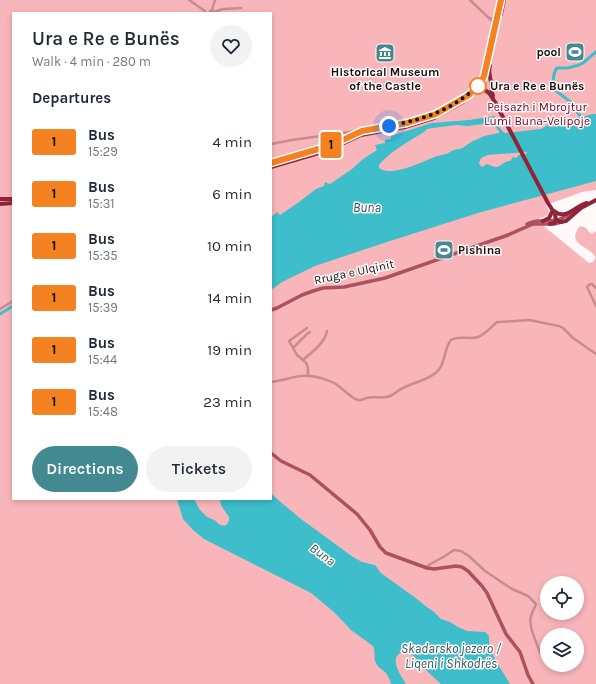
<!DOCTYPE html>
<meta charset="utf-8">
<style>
body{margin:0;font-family:Karla,sans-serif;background:#f2f2f3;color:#1f2937;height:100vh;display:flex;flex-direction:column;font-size:15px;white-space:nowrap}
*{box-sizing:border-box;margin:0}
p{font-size:13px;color:#747a83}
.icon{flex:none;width:22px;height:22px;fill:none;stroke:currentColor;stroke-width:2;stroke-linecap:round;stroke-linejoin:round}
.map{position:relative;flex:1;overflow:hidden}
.drawer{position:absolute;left:12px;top:12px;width:260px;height:488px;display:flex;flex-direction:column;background:#fff;border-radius:0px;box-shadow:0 2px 6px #0003}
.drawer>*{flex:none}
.badge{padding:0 8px;border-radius:3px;font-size:14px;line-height:26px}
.tools{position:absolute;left:540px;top:576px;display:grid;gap:8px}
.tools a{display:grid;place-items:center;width:44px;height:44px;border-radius:50%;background:#fff;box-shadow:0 2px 6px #0003;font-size:20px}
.you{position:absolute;width:20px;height:20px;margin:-10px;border:3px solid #fff;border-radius:50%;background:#1a73e8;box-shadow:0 0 0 6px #1a73e833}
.map>.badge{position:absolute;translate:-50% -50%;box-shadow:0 0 0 2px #fff}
h2{padding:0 20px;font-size:15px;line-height:36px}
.round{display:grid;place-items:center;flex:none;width:42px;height:42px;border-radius:21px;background:#f2f2f3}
.head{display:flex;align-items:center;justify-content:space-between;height:68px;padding:0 20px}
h1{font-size:19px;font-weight:600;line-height:30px}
.action{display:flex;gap:8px;margin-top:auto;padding:8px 20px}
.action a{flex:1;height:46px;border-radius:24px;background:#428991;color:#fff;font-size:16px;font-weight:600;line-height:46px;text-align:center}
.action a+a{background:#f2f2f3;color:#1f2937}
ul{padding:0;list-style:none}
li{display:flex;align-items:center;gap:12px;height:52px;padding:0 20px}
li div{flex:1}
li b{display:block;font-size:15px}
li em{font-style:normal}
li .badge{min-width:44px;font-weight:700;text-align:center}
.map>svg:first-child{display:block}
.green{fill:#f8b6ba;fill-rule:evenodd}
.water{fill:#3dbeca;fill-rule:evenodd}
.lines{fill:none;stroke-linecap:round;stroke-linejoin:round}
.canal{stroke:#3dbeca;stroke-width:3}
.minor{stroke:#c98b8f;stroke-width:2.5}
.secondary{stroke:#ab535c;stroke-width:3.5}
.primary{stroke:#922439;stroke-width:4}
.minor-bridge{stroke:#c98b8f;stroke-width:2.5}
.line-casing{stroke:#fff;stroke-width:9}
.line{stroke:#f58220;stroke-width:6}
.walk{stroke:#191010;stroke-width:4;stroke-dasharray:0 7.2}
.stop-dot{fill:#fff;stroke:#f58220;stroke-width:2}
.labels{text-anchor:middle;stroke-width:3;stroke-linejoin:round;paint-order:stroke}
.poi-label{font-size:12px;font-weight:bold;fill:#191010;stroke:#fff9f9;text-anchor:end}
.stop-label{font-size:12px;font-weight:bold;fill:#191010;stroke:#fff9f9;text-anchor:start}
.park-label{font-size:12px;fill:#730323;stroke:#fff9f9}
.street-label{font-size:12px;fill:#191010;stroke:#fff9f9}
.water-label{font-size:13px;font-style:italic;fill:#265a60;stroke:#fff9f9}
</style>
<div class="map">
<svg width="596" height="684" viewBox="0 0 596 684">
<rect width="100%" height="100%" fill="#fff9f9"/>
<path class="green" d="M0 0H596V190L582 192 546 205 549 211 548 215 544 217 539 218 541 224 589 263 593 262 595 259V256C586 245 566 244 580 226 585 227 587 228 589 232L592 234 596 231V684H0ZM13 13H271V499H13ZM547 583H577V613H547ZM547 635H577V665H547Z"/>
<g class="water">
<path d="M592 114H596V181L478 213 387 242 315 266 282 282 271 290V217L277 212 280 215 299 202 316 189 324 186 325 182 330 184 352 169 363 159 377 150 375 145 385 143V140L391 139V136L432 123 469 120 495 116C496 122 500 130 505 133L541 129 548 125 553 127C560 123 571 124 578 127L579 125 576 123C579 117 586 116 592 114ZM490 121 499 131V133L484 136C481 138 477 139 473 141 469 143 465 147 460 149 458 149 456 149 454 150 451 151 449 153 446 154 443 155 440 155 437 156 424 161 391 178 379 168V165C389 152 411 140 424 132L427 129 432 128 457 125 468 126 483 124ZM526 152 527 153 526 154 519 155 516 158 513 157 510 161C504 161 503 165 497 167 494 167 490 165 487 164L482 167 480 165 479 163 481 158 488 155Z"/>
<path d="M271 493 277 499 301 519 353 557 362 562 375 565 381 573 417 599 428 608 433 611 441 619 450 622 458 627 467 631 485 632 489 636C488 654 502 669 510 684H441C437 680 433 677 429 673 423 667 419 660 412 655 408 653 403 651 400 653 389 660 402 677 406 684H391C390 680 388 675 385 672 382 669 377 667 376 663 373 658 376 652 373 646L351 630 334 612 311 593 204 539 193 530 183 519 177 499H194C197 504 199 510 203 513 206 517 210 518 214 520 220 523 214 521 219 524 226 529 230 522 229 517L222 507 219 499H271Z"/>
</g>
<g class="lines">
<g class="canal">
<path d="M581 117 578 113 573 104 555 90 556 88C552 83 553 73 557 68H568L579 65 583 63 596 52"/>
<polyline points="0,314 13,306"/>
</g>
<g class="minor">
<polyline points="189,0 205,11"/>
<polyline points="470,0 491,20 498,24"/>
<polyline points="214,12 223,9 241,8"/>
<polyline points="211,13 215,0"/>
<polyline points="489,18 500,19"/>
<polyline points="271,144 292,140 357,131 362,131"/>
<polyline points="596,288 592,284 590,284 587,287 596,306"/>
<polyline points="0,309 13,301"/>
<polyline points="307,328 289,341 293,348 307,334 310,332"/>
<path d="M293 348 297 355 303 360C312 352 325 343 327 331"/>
<path d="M303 360C309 364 308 369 308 376"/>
<path d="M271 382C281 381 291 377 301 376 312 375 326 379 336 384 342 388 352 399 358 400 361 401 363 399 366 398 374 396 383 399 390 396 395 394 398 390 403 388 414 382 433 379 440 368 445 361 445 346 451 340 458 335 470 340 478 337 486 334 491 327 497 322H500L529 320 559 326 563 328 573 338 596 354"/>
<path d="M426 568 427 566 445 556 454 550 461 551 469 556 485 571 512 589 528 596 536 604C535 608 532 611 531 616 528 627 537 642 540 653"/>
</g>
<g class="secondary">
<path d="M527 224C543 216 554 227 570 213"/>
<polyline points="271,310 277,308 302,295 313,291 323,288 344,287 385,278 508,235 533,224 554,224 562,222"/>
<polyline points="271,453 281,461 310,475 357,514 370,530 380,547 386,553 427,568 434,569 456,566 462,567 468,571 482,586 487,593 506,634 520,652 528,675 533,684"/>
</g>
<g class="primary">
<polyline points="501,14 504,0"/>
<path d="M490 66C488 72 490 76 491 82 492 87 491 91 493 96"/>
<polyline points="482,88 489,93 495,102 548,203 555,214 556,221 554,223 550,224"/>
<polyline points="271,163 332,145 363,131 407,123 436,114 469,95 481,82 484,76 501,0"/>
<polyline points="271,167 329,150 361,135 405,127 434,118 463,102 479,90 483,89"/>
<polyline points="0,199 13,199"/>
<polyline points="0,204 13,203"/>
<path d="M554 211C566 221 575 206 587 203"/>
<polyline points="556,220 560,222 566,221 581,208 596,200"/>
<polyline points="543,221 549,218 552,212"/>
</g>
<polyline class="minor-bridge" points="210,11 213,11"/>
</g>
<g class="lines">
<defs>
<polyline id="line" points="271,163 332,145 362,131 407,123 436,114 469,95 481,82 484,76 501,0"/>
</defs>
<use href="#line" class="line-casing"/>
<use href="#line" class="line"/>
<path class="walk" d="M389 126C425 119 456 109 481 82V85L478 86"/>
</g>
<defs>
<symbol id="stadium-square" viewBox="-11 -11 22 22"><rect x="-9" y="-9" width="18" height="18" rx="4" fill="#428991" stroke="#fff9f9"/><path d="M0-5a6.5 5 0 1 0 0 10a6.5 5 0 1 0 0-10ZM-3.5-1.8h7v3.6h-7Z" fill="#fff"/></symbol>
<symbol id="museum-square" viewBox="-11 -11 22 22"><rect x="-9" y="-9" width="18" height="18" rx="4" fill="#428991" stroke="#fff9f9"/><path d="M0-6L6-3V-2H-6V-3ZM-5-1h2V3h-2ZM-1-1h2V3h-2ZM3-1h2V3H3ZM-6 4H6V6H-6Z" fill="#fff"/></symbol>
</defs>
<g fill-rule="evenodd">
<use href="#stadium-square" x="564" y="41" width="22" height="22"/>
<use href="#museum-square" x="374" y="42" width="22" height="22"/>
<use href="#stadium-square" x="433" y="239" width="22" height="22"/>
</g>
<circle class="stop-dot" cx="478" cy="86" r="8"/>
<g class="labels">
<g class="poi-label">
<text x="561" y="56">pool</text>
<text x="385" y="76" text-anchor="middle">Historical Museum<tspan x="385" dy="14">of the Castle</tspan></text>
<text x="458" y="254" text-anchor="start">Pishina</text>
</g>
<g class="stop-label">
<text x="490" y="90">Ura e Re e Bunës</text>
</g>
<g class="park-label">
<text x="537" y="111">Peisazh i Mbrojtur<tspan x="537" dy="14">Lumi Buna-Velipoje</tspan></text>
</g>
<g class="street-label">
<text transform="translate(354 272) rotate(-12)" y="4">Rruga e Ulqinit</text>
</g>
<g class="water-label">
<text x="367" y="212">Buna</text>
<text transform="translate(323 554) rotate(36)" y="5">Buna</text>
<text x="451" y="653">Skadarsko jezero /<tspan x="451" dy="15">Liqeni i Shkodrës</tspan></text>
</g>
</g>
</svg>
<div class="tools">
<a><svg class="icon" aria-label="locate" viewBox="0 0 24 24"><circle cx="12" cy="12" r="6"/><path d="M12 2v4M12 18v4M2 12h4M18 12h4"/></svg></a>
<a><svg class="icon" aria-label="layers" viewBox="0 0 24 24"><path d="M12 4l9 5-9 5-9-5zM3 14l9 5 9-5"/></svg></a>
</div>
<div class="you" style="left:389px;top:126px"></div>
<b class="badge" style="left:331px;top:145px;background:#f58220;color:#111">1</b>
<section class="drawer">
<div class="head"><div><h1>Ura e Re e Bunës</h1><p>Walk · 4 min · 280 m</p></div><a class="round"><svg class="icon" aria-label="heart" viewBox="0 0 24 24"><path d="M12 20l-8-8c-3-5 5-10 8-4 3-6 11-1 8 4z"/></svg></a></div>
<h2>Departures</h2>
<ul>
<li><span class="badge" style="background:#f58220;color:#111">1</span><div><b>Bus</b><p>15:29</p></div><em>4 min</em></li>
<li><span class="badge" style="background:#f58220;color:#111">1</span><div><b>Bus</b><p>15:31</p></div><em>6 min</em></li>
<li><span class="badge" style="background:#f58220;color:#111">1</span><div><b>Bus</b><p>15:35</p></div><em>10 min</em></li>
<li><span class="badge" style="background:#f58220;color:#111">1</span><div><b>Bus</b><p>15:39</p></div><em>14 min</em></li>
<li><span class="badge" style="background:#f58220;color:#111">1</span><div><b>Bus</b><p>15:44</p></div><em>19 min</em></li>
<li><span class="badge" style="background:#f58220;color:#111">1</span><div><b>Bus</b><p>15:48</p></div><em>23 min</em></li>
</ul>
<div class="action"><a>Directions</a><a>Tickets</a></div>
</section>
</div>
